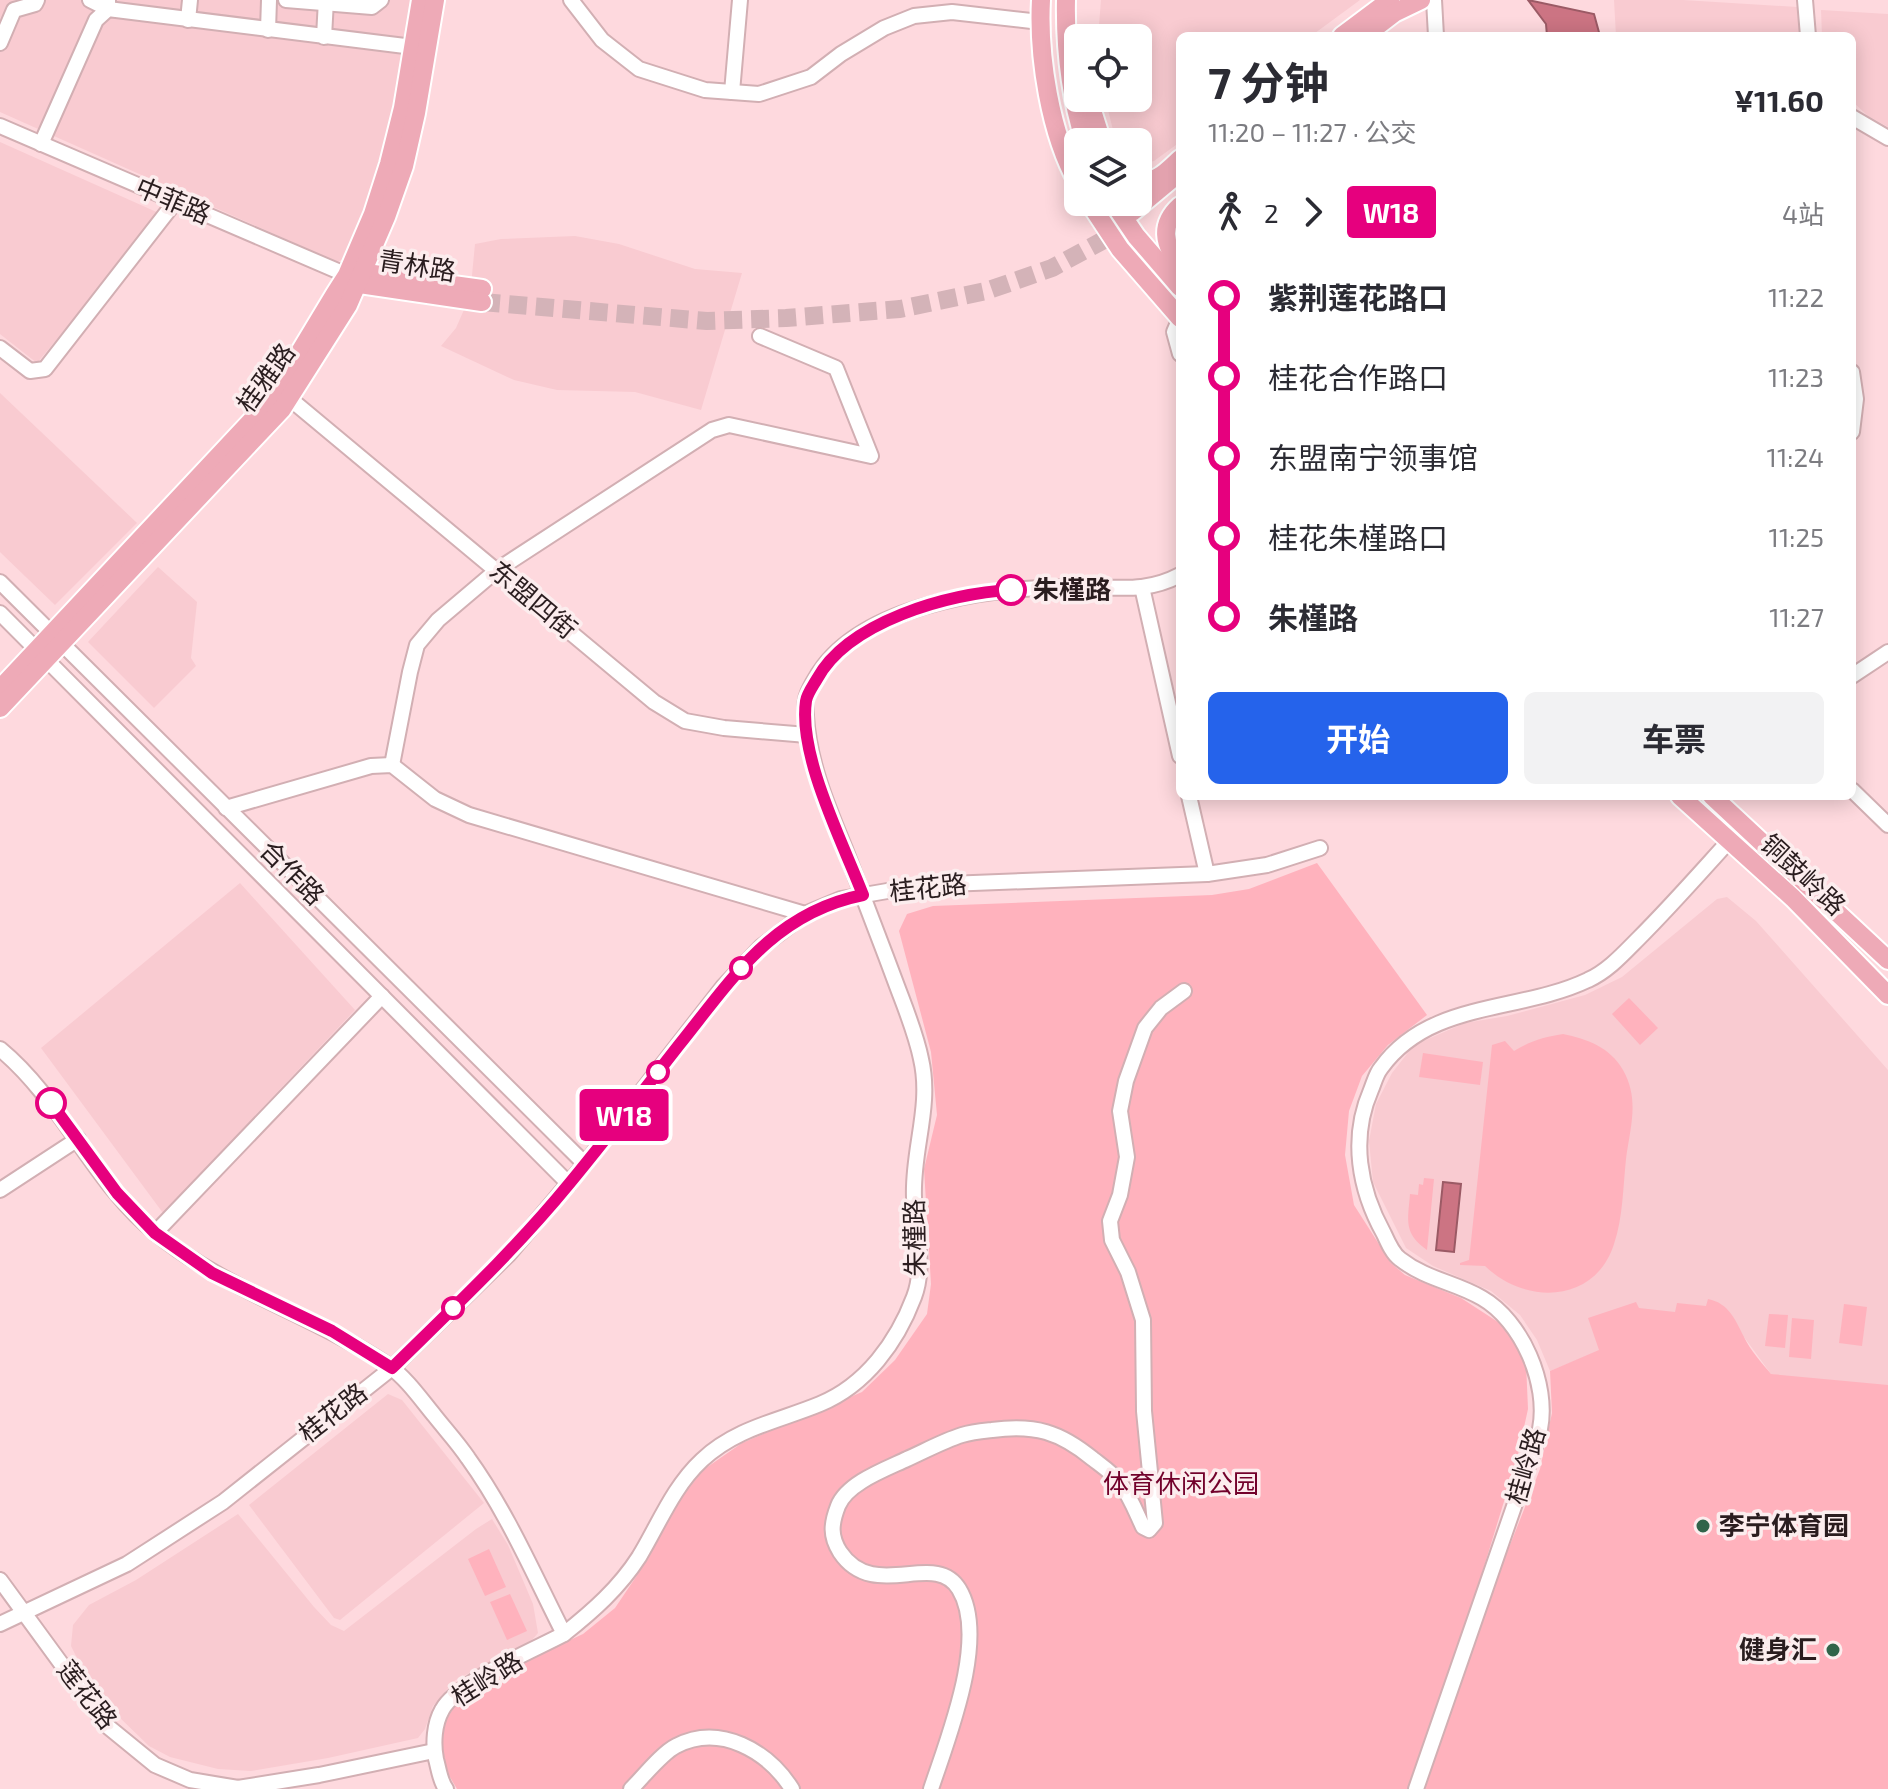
<!DOCTYPE html>
<html lang="zh">
<meta charset="utf-8">
<style>
body{margin:0;font-family:"Exo 2","Noto Sans SC",sans-serif;background:#f2f2f3;color:#2b2b33;height:100vh;display:flex;flex-direction:column;font-size:30px;white-space:nowrap}
*{box-sizing:border-box;margin:0}
p{font-size:26px;color:#7c7c81}
.icon{flex:none;width:44px;height:44px;fill:none;stroke:currentColor;stroke-width:2;stroke-linecap:round;stroke-linejoin:round}
.map{position:relative;flex:1;overflow:hidden}
.sheet{position:absolute;left:1176px;top:32px;width:680px;height:768px;display:flex;flex-direction:column;background:#fff;border-radius:12px;box-shadow:0 4px 20px #0003}
.sheet>*{flex:none}
.badge{padding:0 16px;border-radius:6px;font-size:28px;line-height:52px}
.tools{position:absolute;left:1064px;top:24px;display:grid;gap:16px}
.tools a{display:grid;place-items:center;width:88px;height:88px;border-radius:12px;background:#fff;box-shadow:0 4px 20px #0003;font-size:40px}
.map>.badge{position:absolute;translate:-50% -50%;box-shadow:0 0 0 4px #fff}
.legs{display:flex;align-items:center;gap:12px;height:88px;padding:0 32px;font-size:26px}
.legs p{margin-inline-start:auto}
.summary{display:flex;align-items:center;justify-content:space-between;height:136px;padding:0 32px}
h1{font-size:44px;font-weight:700;line-height:60px}
.cta{display:flex;gap:16px;margin-top:auto;padding:16px 32px}
.cta a{flex:1;height:92px;border-radius:12px;background:#2563eb;color:#fff;font-size:32px;font-weight:700;line-height:92px;text-align:center}
.cta a+a{background:#f2f2f3;color:#2b2b33}
ul{padding:0 32px;list-style:none}
li{display:flex;align-items:center;gap:28px;height:80px;font-size:30px}
li i{display:grid;place-items:center;width:12px;height:100%;margin:0 10px;background:currentColor}
li i::after{content:'';width:20px;height:20px;margin:-10px;border:6px solid;border-radius:50%;background:#fff}
li p{margin-inline-start:auto}
li:first-child i{background:linear-gradient(#0000 50%,currentColor 0)}
li:last-child i{background:linear-gradient(currentColor 50%,#0000 0)}
.map>svg:first-child{display:block}
.built{fill:#f9cbd1}
.green{fill:#ffb2bd}
.water{fill:#cc7483;stroke:#9b5a65;stroke-width:2}
.lines{fill:none;stroke-linecap:round;stroke-linejoin:round}
.major-tunnel{stroke:#d4b3b8;stroke-width:18;stroke-dasharray:18 9;stroke-linecap:butt}
.minor-casing{stroke:#d2afb3;stroke-width:18}
.major-casing{stroke:#fff;stroke-width:22}
.minor{stroke:#fff;stroke-width:14}
.major{stroke:#eeaab7;stroke-width:18}
.line-1-casing{stroke:#fff;stroke-width:18}
.line-1{stroke:#e6007e;stroke-width:12}
.stop-1-dot{fill:#fff;stroke:#e6007e;stroke-width:4}
.poi-dot{fill:#30644a;stroke:#fcedee;stroke-width:3}
.labels{text-anchor:middle;stroke-width:7;stroke-linejoin:round;paint-order:stroke}
.street-label{font-size:26px;fill:#2a1d1f;stroke:#fcedee}
.stop-label{font-size:26px;font-weight:bold;fill:#2a1d1f;stroke:#fcedee;text-anchor:start}
.park-label{font-size:26px;fill:#72012b;stroke:#fcedee}
.poi-label{font-size:26px;font-weight:bold;fill:#2a1d1f;stroke:#fcedee;text-anchor:start}
</style>
<div class="map">
<svg width="1888" height="1789" viewBox="0 0 1888 1789">
<rect width="100%" height="100%" fill="#fed9de"/>
<g class="built">
<polygon points="0,0 415,0 384,168 350,256 337,262 0,112"/>
<polygon points="1101,0 1360,0 1311,36 1180,36 1180,142 1154,161 1141,164 1138,164 1138,142 1116,142 1105,98 1138,98 1138,38 1098,38"/>
<polygon points="1614,0 1683,0 1797,7 1801,31 1785,36 1616,36"/>
<polygon points="1821,10 1888,14 1888,127 1868,116 1852,101 1852,36 1822,36"/>
<polygon points="0,142 161,214 37,363 0,334"/>
<polygon points="575,236 619,244 695,269 742,273 701,410 635,392 557,390 514,380 441,346 456,328 470,296 475,244 501,239"/>
<polygon points="0,393 137,523 55,605 0,552"/>
<polygon points="158,567 197,602 191,658 196,666 154,708 88,642"/>
<polygon points="240,883 355,1010 163,1213 41,1048"/>
<polygon points="1727,897 1756,921 1888,1070 1888,1395 1771,1374 1744,1337 1665,1325 1550,1371 1537,1340 1520,1315 1491,1291 1433,1266 1406,1248 1373,1182 1369,1141 1376,1104 1392,1073 1414,1045 1465,1023 1507,1016 1585,995 1622,977 1717,899"/>
<polygon points="388,1394 402,1400 484,1503 340,1620 334,1618 249,1505"/>
<polygon points="238,1514 314,1607 331,1625 344,1631 476,1529 492,1519 508,1545 533,1604 538,1633 532,1640 454,1681 433,1706 425,1729 418,1738 328,1758 251,1771 218,1769 170,1757 149,1746 118,1716 76,1656 71,1646 73,1625 89,1605 136,1580"/>
</g>
<g class="green">
<polygon points="1317,863 1427,1015 1388,1045 1362,1076 1349,1111 1345,1155 1354,1205 1391,1263 1405,1275 1461,1298 1498,1322 1514,1340 1526,1363 1528,1409 1517,1459 1468,1619 1408,1789 457,1789 447,1772 442,1753 444,1724 458,1700 477,1683 583,1634 615,1608 648,1559 675,1506 703,1470 742,1443 862,1392 895,1360 927,1314 931,1284 924,1169 937,1115 931,1052 899,931 907,914 933,906 1212,895 1249,889"/>
<polygon points="1629,998 1658,1028 1640,1045 1612,1014"/>
<path d="M1563 1034C1587 1039 1610 1047 1623 1070 1640 1100 1630 1128 1626 1159 1623 1187 1623 1218 1614 1244 1595 1304 1525 1305 1485 1266L1460 1265V1263L1469 1260 1492 1045 1505 1041 1514 1051C1530 1041 1544 1037 1563 1034Z"/>
<polygon points="1423,1053 1483,1062 1480,1085 1419,1077"/>
<path d="M1424 1178 1434 1179 1427 1250C1403 1233 1408 1220 1410 1194L1418 1195 1419 1184 1423 1185Z"/>
<path d="M1708 1299C1729 1303 1736 1321 1744 1337 1750 1350 1762 1363 1771 1374L1888 1385V1789H1425L1495 1583 1540 1469 1552 1413 1550 1371 1599 1350 1588 1318 1636 1302 1639 1308 1675 1312 1677 1303 1706 1306Z"/>
<polygon points="1844,1304 1867,1307 1862,1346 1839,1343"/>
<polygon points="1769,1314 1788,1315 1785,1348 1765,1346"/>
<polygon points="1792,1318 1814,1320 1811,1359 1789,1357"/>
<polygon points="489,1549 506,1587 485,1596 468,1559"/>
<polygon points="510,1594 527,1631 507,1640 490,1602"/>
</g>
<g class="water">
<polygon points="1528,0 1594,14 1600,36 1547,36 1546,24"/>
<polygon points="1443,1182 1461,1184 1454,1252 1436,1250"/>
</g>
<g class="lines">
<polyline class="major-tunnel" points="482,302 707,321 786,318 900,309 986,291 1052,268 1139,221"/>
<defs>
<g id="minor">
<polyline points="90,0 108,9 108,1"/>
<polyline points="286,0 372,7 381,0"/>
<polyline points="571,0 602,40 639,69 705,90 759,94 811,77 841,54 884,28 914,16 952,12 1040,22"/>
<polyline points="1434,0 1436,36"/>
<polyline points="1805,0 1808,36"/>
<polyline points="188,20 190,0"/>
<polyline points="268,30 269,0"/>
<polyline points="324,37 326,0"/>
<polyline points="0,43 14,10 35,4 37,0"/>
<polyline points="732,92 740,0"/>
<polyline points="1852,117 1888,138"/>
<polyline points="0,126 347,275"/>
<polyline points="41,144 96,20 108,9 413,47"/>
<polyline points="1180,318 1174,332 1180,354"/>
<polyline points="0,348 30,371 45,369 175,202"/>
<polyline points="1852,372 1856,399 1852,432"/>
<polyline points="289,398 654,702 685,721 724,728 807,735"/>
<polyline points="0,582 585,1164"/>
<polyline points="1142,587 1180,756"/>
<polyline points="0,613 569,1184"/>
<polyline points="1852,676 1888,652"/>
<polyline points="392,765 410,672 417,645 438,620 497,570 712,430 729,425 871,456 836,368 760,336"/>
<polyline points="1852,790 1888,825"/>
<polyline points="1189,796 1207,874"/>
<polyline points="226,808 371,766 392,765 435,799 469,815 805,914"/>
<path d="M0 1049C63 1101 93 1183 157 1234 226 1290 315 1316 389 1366 407 1379 420 1398 434 1415 445 1429 458 1443 468 1458 507 1512 534 1575 564 1634 593 1611 619 1588 639 1557 659 1524 673 1487 702 1460 736 1428 779 1421 820 1404 866 1385 897 1342 914 1297 926 1266 915 1229 914 1197 912 1150 932 1106 921 1059 916 1034 906 1010 897 986 880 940 862 894 845 849 827 805 809 763 806 716 806 711 805 705 806 700 807 691 818 674 824 666 875 600 1004 586 1082 587 1119 587 1146 593 1180 575"/>
<polyline points="0,1190 78,1139"/>
<polyline points="155,1233 382,996"/>
<polyline points="0,1580 106,1725 155,1765 190,1780 238,1788 319,1775 434,1751"/>
<polyline points="0,1624 127,1564 223,1502 392,1368 509,1254 585,1164 723,987 761,947 805,914 841,899 922,885 1207,874 1267,865 1320,848"/>
<path d="M446 1789C440 1781 439 1770 436 1759 433 1744 434 1724 442 1710 457 1682 534 1650 564 1634"/>
<path d="M631 1789C643 1777 662 1753 676 1746 720 1723 768 1751 792 1789"/>
<path d="M931 1789C947 1740 989 1638 959 1589 935 1549 874 1603 840 1552 830 1536 831 1524 838 1506 847 1483 886 1469 907 1459 925 1451 943 1441 962 1435 972 1432 983 1431 992 1430 1035 1424 1060 1432 1093 1459 1102 1466 1114 1474 1120 1483 1130 1496 1136 1512 1143 1527L1149 1530 1155 1523 1144 1411 1143 1320 1128 1272 1112 1240 1110 1221 1120 1195 1127 1157 1120 1111 1126 1081 1145 1028 1161 1008 1184 991"/>
<path d="M1416 1789 1527 1469C1532 1456 1537 1442 1540 1429 1549 1384 1522 1321 1482 1298 1455 1282 1427 1280 1400 1259 1393 1254 1388 1243 1384 1234 1359 1189 1350 1138 1371 1090 1374 1083 1376 1074 1381 1068 1430 1000 1519 1013 1588 980 1608 971 1623 954 1639 938 1670 907 1699 874 1729 841"/>
</g>
<g id="major">
<path d="M1041 0C1038 56 1050 134 1078 183"/>
<path d="M1066 0C1065 50 1070 95 1085 142"/>
<polyline points="1342,36 1390,0"/>
<polyline points="1364,36 1394,13 1421,0"/>
<polyline points="1088,98 1102,142"/>
<path d="M1138 182C1157 183 1167 171 1180 159"/>
<polyline points="1089,202 1120,249 1180,318"/>
<polyline points="1113,202 1136,236 1180,287"/>
<path d="M1180 206C1160 224 1163 245 1180 263"/>
<polyline points="1132,212 1180,172"/>
<polyline points="359,272 482,289"/>
<polyline points="346,282 482,302"/>
<polyline points="0,689 271,400 335,294 347,275 373,214 389,164 403,108 421,0"/>
<polyline points="0,708 282,409 348,305 386,217 404,166 416,113 435,0"/>
<polyline points="1680,796 1793,898 1888,995"/>
<polyline points="1712,796 1888,960"/>
</g>
</defs>
<use href="#minor" class="minor-casing"/>
<use href="#major" class="major-casing"/>
<use href="#minor" class="minor"/>
<use href="#major" class="major"/>
</g>
<g class="lines">
<defs>
<path id="line-1" d="M51 1103 117 1193 155 1233 212 1273 332 1331 392 1368C453 1308 515 1250 569 1184 607 1138 643 1091 679 1045 732 979 773 913 863 895 843 843 798 756 806 701 807 694 813 686 817 679 848 622 948 593 1011 590"/>
</defs>
<use href="#line-1" class="line-1-casing"/>
<use href="#line-1" class="line-1"/>
</g>
<g class="stop-1-dot">
<circle cx="1011" cy="590" r="14"/>
<circle cx="741" cy="968" r="10"/>
<circle cx="658" cy="1072" r="10"/>
<circle cx="51" cy="1103" r="14"/>
<circle cx="453" cy="1308" r="10"/>
</g>
<g class="poi-dot">
<circle cx="1703" cy="1526" r="8"/>
<circle cx="1833" cy="1650" r="8"/>
</g>
<g class="labels">
<g class="street-label">
<text transform="translate(173 201) rotate(23)" y="9">中菲路</text>
<text transform="translate(417 266) rotate(9)" y="9">青林路</text>
<text transform="translate(266 378) rotate(-54)" y="9">桂雅路</text>
<text transform="translate(533 600) rotate(40)" y="9">东盟四街</text>
<text transform="translate(292 873) rotate(45)" y="9">合作路</text>
<text transform="translate(1803 875) rotate(43)" y="9">铜鼓岭路</text>
<text transform="translate(928 888) rotate(-6)" y="9">桂花路</text>
<text transform="translate(915 1238) rotate(-91)" y="9">朱槿路</text>
<text transform="translate(333 1413) rotate(-38)" y="9">桂花路</text>
<text transform="translate(1526 1466) rotate(-74)" y="9">桂岭路</text>
<text transform="translate(487 1679) rotate(-32)" y="9">桂岭路</text>
<text transform="translate(87 1695) rotate(52)" y="9">莲花路</text>
</g>
<g class="stop-label">
<text x="1033" y="599">朱槿路</text>
</g>
<g class="park-label">
<text x="1181" y="1493">体育休闲公园</text>
</g>
<g class="poi-label">
<text x="1719" y="1535">李宁体育园</text>
<text x="1817" y="1659" text-anchor="end">健身汇</text>
</g>
</g>
</svg>
<div class="tools">
<a><svg class="icon" aria-label="locate" viewBox="0 0 24 24"><circle cx="12" cy="12" r="6"/><path d="M12 2v4M12 18v4M2 12h4M18 12h4"/></svg></a>
<a><svg class="icon" aria-label="layers" viewBox="0 0 24 24"><path d="M12 4l9 5-9 5-9-5zM3 14l9 5 9-5"/></svg></a>
</div>
<b class="badge" style="left:624px;top:1115px;background:#e6007e;color:#fff">W18</b>
<section class="sheet">
<div class="summary"><div><h1>7 分钟</h1><p>11:20 – 11:27 · 公交</p></div><b>¥11.60</b></div>
<div class="legs"><svg class="icon" aria-label="walk" viewBox="0 0 24 24"><circle cx="13" cy="4" r="2"/><path d="M13 8l-2 6 4 7M11 14l-3 7M7 12l3-4h3l4 4"/></svg>2<svg class="icon" aria-label="forward" viewBox="0 0 24 24"><path d="M9 5l7 7-7 7"/></svg><b class="badge" style="background:#e6007e;color:#fff">W18</b><p>4站</p></div>
<ul>
<li><i style="color:#e6007e"></i><b>紫荆莲花路口</b><p>11:22</p></li>
<li><i style="color:#e6007e"></i><span>桂花合作路口</span><p>11:23</p></li>
<li><i style="color:#e6007e"></i><span>东盟南宁领事馆</span><p>11:24</p></li>
<li><i style="color:#e6007e"></i><span>桂花朱槿路口</span><p>11:25</p></li>
<li><i style="color:#e6007e"></i><b>朱槿路</b><p>11:27</p></li>
</ul>
<div class="cta"><a>开始</a><a>车票</a></div>
</section>
</div>
